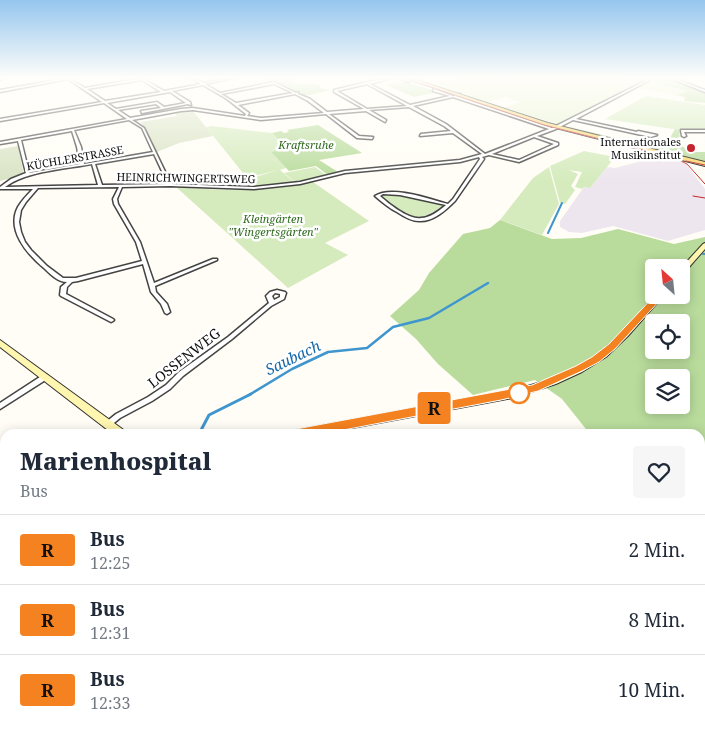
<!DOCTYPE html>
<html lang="de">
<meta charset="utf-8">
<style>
body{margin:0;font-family:"Noto Serif",serif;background:#f6f6f7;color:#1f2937;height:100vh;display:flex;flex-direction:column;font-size:19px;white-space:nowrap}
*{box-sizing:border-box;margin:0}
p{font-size:16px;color:#747a83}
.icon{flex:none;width:28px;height:28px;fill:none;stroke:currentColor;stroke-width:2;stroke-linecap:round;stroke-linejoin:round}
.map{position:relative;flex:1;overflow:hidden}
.sheet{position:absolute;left:0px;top:429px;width:705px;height:306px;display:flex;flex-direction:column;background:#fff;border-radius:15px 15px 0 0;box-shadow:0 2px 12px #0003}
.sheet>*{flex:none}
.badge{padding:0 10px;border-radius:4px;font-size:18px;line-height:32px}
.needle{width:32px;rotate:333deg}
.controls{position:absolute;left:645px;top:259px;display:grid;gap:10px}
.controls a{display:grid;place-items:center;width:45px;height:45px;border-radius:5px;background:#fff;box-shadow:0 2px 12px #0003;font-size:25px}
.map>.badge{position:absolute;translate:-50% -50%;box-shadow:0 0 0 2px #fff}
.round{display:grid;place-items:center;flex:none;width:52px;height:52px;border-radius:5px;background:#f6f6f7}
.summary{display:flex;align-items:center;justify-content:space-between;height:85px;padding:0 20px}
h1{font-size:24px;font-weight:800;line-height:38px}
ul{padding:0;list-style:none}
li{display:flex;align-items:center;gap:15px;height:70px;padding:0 20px;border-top:1px solid #e0e1e3}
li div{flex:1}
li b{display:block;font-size:19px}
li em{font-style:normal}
li .badge{min-width:55px;font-weight:700;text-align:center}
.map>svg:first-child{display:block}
.industrial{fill:#eee6ef}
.green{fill:#d5ebbd}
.forest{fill:#b9dc9c;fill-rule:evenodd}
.cemetery{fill:#d9e3c4}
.pitch{fill:#e6f2cf}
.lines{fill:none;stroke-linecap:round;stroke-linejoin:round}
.stream-far3{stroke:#3f96cf;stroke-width:2}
.stream-far2{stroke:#3f96cf;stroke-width:2.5}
.stream-far1{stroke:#3f96cf;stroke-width:3}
.stream{stroke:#3f96cf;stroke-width:4}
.minor-casing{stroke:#444;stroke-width:3}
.secondary-casing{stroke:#333;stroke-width:2}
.primary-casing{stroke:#222;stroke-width:2}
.minor{fill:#fff;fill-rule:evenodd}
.secondary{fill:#fff6b0;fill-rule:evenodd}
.primary{fill:#f9d66b;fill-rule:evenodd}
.tram{stroke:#c4262e;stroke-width:1}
.line{fill:#f58220;stroke:#fff}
.poi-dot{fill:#c4262e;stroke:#fff;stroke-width:2}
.stop-dot{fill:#fff;stroke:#f58220;stroke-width:2.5}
.labels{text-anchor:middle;stroke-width:5;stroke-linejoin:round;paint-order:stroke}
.far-poi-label{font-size:11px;fill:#111;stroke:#fff;text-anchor:end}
.far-park-label{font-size:11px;font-style:italic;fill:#2f6b1f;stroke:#fff}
.far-street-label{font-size:11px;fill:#111;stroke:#fff}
.street-label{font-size:14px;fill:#111;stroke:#fff}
.water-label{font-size:15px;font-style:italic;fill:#1768a6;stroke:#fff}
</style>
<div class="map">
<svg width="705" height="734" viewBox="0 0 705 734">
<rect width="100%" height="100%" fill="#fffdf5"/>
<polygon class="industrial" points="636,151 675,159 686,164 705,189 705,230 668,241 613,226 582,233 569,232 560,227 560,221 584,187 590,188 607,167 615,168 638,162 642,154"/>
<g class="green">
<polygon points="646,96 705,105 705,130 680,130 605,119"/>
<polygon points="211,126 272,133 288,148 271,152 286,168 280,170 294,182 257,187 249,179 278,170 247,178 206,127"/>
<polygon points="584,151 615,157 590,188 584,187 582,189 575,187 582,172 569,170 578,174 571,186 575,190 565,204 560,203 550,166"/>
<polygon points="315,167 326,175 295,182 284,173"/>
<polygon points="549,167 559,204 542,235 500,220 533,178"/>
<path d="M313 182 369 221 325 243 348 255 288 288 176 187C227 191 263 192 313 182Z"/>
<polygon points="383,193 393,193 447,205 419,219 397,209 379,196"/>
<polygon points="5,647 5,730 56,730 56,734 0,734 0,651"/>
</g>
<g class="forest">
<path d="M261 78H294L290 82C300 85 310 82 320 85V88L331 90 305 96Z"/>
<polygon points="631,78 669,78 705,92 705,103 684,101 685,97 675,95 687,91 644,80 626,80"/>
<polygon points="405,81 438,92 414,97 386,85"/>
<polygon points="318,125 362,153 319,160 338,172 328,175 316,166 289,171 271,152 288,148 272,133 281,131 284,133 289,132 287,130"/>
<polygon points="561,125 658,148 671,136 675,129 680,130 679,142 688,152 705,152 705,162"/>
<path d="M500 220 552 239 581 238 618 229 674 244 705 237V734H290L296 730H700V434H590L562 399 535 380 473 395 438 364 416 339 390 316 419 290 429 273 463 234 490 228ZM654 268H681V295H654ZM654 322H681V350H654ZM654 378H681V405H654Z"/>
</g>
<g class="cemetery">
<polygon points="188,111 193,111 213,136 179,143 157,152 141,122 177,116 175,113"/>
<polygon points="18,146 24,175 0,181 0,149"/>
</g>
<polygon class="pitch" points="460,78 631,78 627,80 644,80 688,92 675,95 633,87 561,125 504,108 521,102 505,97 487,102 431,83"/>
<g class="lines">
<g class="stream-far3">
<polyline points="548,233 562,203"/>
<polyline points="703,254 705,254"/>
</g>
<polyline class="stream-far2" points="249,395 292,369 328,352 367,348 393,327 429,318 488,283"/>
<polyline class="stream-far1" points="199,434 209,415 251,394"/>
<polyline class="stream" points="0,668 5,664"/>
<defs>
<g id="minor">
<polygon points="0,78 6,78 0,80"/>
<path d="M67 78H71L70 79 85 88 142 78 164 91 201 84 192 78H194L204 83 234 78 205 84 220 93 274 82 296 93 298 92V94L310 99 327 112 364 109 334 92V90L367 82 391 78 370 84 410 105 450 96 433 91 434 89 453 96 460 94V96H456L552 128 647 80 648 81 576 119 637 132 638 131 657 135 651 137 573 120 556 129 537 136 558 143V145L519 162 489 155 482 157 484 159 455 201C446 210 433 222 419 221 411 221 403 216 397 212 389 208 382 202 375 196 391 185 430 199 448 204L453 199 480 159 479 157 460 162 345 173 300 184 254 189 170 186 122 187 117 199 118 204 140 242 154 283 213 259H217V260L155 286 156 292 167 304 170 312 167 314 165 313 161 304 151 292 143 264 78 281 72 282 67 287 66 294 113 319 114 320 113 321 111 322 61 296 60 295 61 287 67 282C58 282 50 274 44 268 27 254 6 230 18 207 22 200 28 194 33 189H0V187L11 179 26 173 18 141 0 144V142L127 119 104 103 0 121V119L102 102 68 79 0 92V90ZM142 80 161 92 105 101 87 89ZM274 84 293 93 236 103 221 94ZM367 84 407 106 367 109 337 91ZM203 85 227 99 246 114 245 116 193 108 181 109 130 118 118 110 156 104 161 108 141 111 142 113 188 104 191 105 190 102 172 91ZM170 92 186 103 164 107 157 102 116 109 107 103ZM295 94 308 101 324 113 261 118 247 116 249 113 238 105ZM453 97 549 129 485 154 446 124 413 106ZM409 107 444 126 451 131 421 134 420 136 453 133 482 154 460 160 345 171 300 182 254 187 171 184 144 128 132 120 181 111 193 110 261 120 326 114 357 138 372 139 373 137 359 136 329 114 366 111 385 122 386 120 369 110ZM129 120 142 128 153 152 84 164 81 147 74 130ZM72 131 77 147 80 164 29 173 21 140ZM534 137 554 144 519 160 492 154ZM154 154 168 184 102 185 95 164ZM92 164 98 185 5 187C27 171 65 169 92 164ZM119 187 113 199 114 204 136 242 142 261 76 278H63L47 266 31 250 25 242 21 232 19 222 21 210 26 202 38 188ZM383 194 400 195 446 205C439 211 430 218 421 218 409 220 389 204 380 196Z"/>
<polygon points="398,78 401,78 410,81 409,82"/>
<polygon points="670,78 673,78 705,90 705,92"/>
<polygon points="681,130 705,130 705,132 684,132 686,136 684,137 682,136"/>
<path d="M277 290 285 292 286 293 284 299 271 306 232 339 183 376 170 389 152 401 120 418 109 427 107 428 105 427 103 425 105 423 116 414 148 397 166 385 179 372 228 337 269 303 266 296 270 292ZM275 293 280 294V297L274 300 272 296Z"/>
<polygon points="43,375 47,375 48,377 47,379 0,409 0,403"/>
<polygon points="0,520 3,521 5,525 5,538 2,537 0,533"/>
<polygon points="5,551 5,561 0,563 0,553"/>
</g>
<g id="secondary">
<polygon points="705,243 705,249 683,274 681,275 681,268 703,244"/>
<path d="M656 295H664L628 336 606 357 582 372 556 384 513 398 320 434H291L292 431 296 430C345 421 393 412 442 403 492 394 543 388 588 361 615 344 635 318 656 295Z"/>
<polygon points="0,340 125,431 126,434 113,434 0,347"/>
</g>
<polygon id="primary" points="405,78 410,78 548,123 705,162 705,166 544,125"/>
</defs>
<use href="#minor" class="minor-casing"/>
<use href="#secondary" class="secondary-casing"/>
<use href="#primary" class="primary-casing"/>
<use href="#minor" class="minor"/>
<use href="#secondary" class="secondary"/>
<use href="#primary" class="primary"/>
<g class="tram">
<polyline points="404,78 544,125 675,158 687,164 705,184"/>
<polyline points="686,161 705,165"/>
<polyline points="693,196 705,198"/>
</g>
</g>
<linearGradient id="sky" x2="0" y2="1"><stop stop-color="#95c6ee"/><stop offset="0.43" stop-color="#fffefa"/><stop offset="1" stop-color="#fffefa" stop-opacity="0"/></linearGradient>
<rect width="705" height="181" fill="url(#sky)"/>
<polygon class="line" points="660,292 664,295 663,297 615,349 599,362 582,371 538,391 501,400 296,439 292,437 291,434 292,430 296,429 532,385 576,366 592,357 609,344 657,293"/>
<circle class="poi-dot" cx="691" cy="148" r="5"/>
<circle class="stop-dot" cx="519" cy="393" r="10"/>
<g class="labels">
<g class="far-poi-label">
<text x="681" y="146">Internationales<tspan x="681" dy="13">Musikinstitut</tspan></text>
</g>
<g class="far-park-label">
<text x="306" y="149">Kraftsruhe</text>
<text x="273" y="223">Kleingärten<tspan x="273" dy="13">"Wingertsgärten"</tspan></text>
</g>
<g class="far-street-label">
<text transform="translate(75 158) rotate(-10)" y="4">KÜCHLERSTRASSE</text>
<text transform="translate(186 178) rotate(1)" y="4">HEINRICHWINGERTSWEG</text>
</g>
<g class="street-label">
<text transform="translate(184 358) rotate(-38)" y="5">LOSSENWEG</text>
</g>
<g class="water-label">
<text transform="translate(293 358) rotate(-26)" y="5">Saubach</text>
</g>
</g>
</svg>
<div class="controls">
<a><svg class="needle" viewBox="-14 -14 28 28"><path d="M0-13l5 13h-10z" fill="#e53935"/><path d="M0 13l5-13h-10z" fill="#747a83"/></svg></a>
<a><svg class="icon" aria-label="locate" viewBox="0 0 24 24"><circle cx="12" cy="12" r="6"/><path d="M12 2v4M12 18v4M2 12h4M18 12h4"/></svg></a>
<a><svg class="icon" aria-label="layers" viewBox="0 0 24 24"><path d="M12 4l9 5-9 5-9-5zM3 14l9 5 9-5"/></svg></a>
</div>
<b class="badge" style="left:434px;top:408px;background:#f58220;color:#111">R</b>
<section class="sheet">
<div class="summary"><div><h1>Marienhospital</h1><p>Bus</p></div><a class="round"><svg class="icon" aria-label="heart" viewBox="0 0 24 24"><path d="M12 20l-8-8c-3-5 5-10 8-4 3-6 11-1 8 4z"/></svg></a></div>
<ul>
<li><span class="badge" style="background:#f58220;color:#111">R</span><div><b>Bus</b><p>12:25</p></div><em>2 Min.</em></li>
<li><span class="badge" style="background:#f58220;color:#111">R</span><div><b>Bus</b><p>12:31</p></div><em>8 Min.</em></li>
<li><span class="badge" style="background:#f58220;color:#111">R</span><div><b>Bus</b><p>12:33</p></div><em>10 Min.</em></li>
</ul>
</section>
</div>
